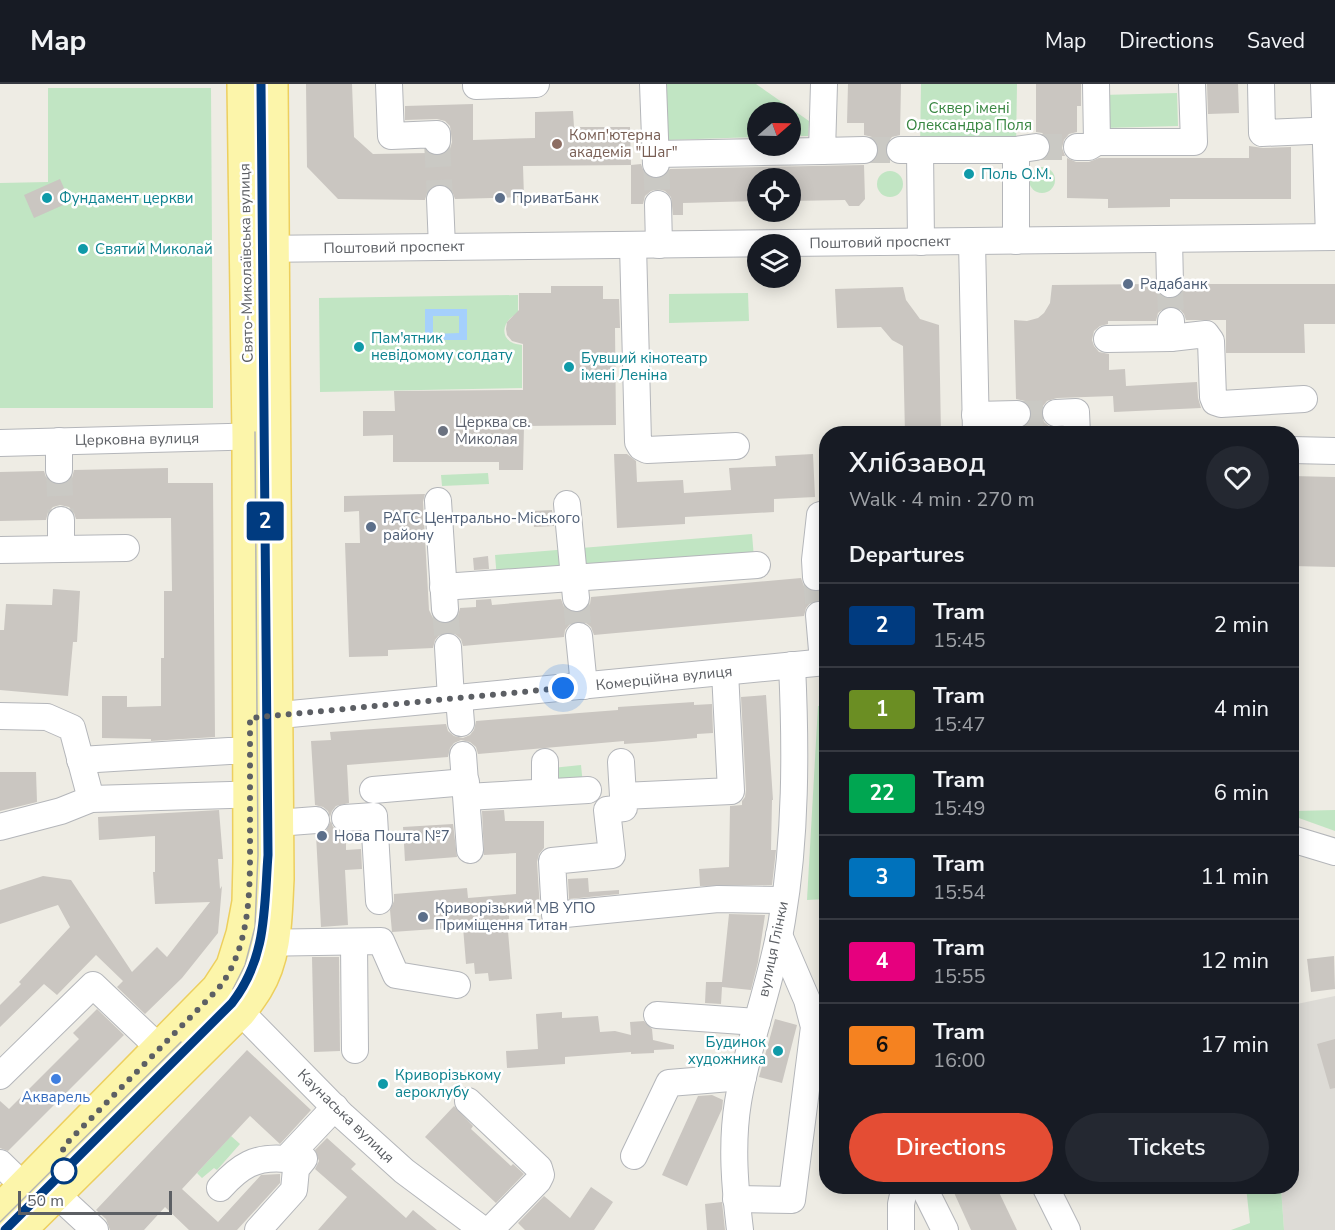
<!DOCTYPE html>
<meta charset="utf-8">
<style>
body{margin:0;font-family:"Nunito Sans",sans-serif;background:#242831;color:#f1f3f6;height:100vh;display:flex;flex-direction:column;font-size:22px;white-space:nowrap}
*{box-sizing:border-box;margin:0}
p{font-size:20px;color:#9ea1a6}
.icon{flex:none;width:33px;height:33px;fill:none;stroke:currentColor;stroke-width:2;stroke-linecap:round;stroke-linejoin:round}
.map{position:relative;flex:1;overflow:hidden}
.panel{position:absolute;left:819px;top:342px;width:480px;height:768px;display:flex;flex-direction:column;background:#171b24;border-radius:24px;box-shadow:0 3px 15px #0003}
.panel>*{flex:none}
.badge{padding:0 12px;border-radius:4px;font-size:21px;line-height:39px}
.needle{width:39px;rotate:70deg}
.controls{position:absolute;left:747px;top:18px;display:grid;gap:12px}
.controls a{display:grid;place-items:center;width:54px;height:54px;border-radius:50%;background:#171b24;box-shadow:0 3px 15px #0003;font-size:30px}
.scale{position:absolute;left:18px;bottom:15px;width:154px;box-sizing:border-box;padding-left:6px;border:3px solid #5c5f64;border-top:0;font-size:16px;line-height:21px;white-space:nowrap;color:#5c5f64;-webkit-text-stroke:4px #fff;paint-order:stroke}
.you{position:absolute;width:30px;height:30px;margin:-15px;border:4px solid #fff;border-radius:50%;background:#1a73e8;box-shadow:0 0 0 9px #1a73e833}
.map>.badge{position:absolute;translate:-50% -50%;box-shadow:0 0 0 3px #fff}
h2{padding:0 30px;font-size:22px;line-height:54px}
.round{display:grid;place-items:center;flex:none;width:63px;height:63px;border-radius:32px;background:#242831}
.summary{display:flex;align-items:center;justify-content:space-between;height:102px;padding:0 30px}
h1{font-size:28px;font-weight:600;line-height:45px}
.button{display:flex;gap:12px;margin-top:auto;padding:12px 30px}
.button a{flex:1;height:69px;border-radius:36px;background:#e44d34;color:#fff;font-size:24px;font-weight:600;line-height:69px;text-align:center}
.button a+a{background:#242831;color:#f1f3f6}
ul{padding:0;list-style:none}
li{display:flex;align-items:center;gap:18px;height:84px;padding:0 30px;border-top:2px solid #363941}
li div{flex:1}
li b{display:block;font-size:22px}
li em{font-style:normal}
li .badge{min-width:66px;font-weight:700;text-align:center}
header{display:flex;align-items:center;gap:36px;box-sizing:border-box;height:84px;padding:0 30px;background:#171b24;border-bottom:2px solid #363941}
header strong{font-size:28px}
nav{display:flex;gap:33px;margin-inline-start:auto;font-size:21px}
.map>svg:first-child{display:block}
.industrial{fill:#dddbd6}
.green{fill:#c1e5c3}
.water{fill:#a5d0fc;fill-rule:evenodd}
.building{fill:#cac6c1}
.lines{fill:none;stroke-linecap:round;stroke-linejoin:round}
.minor-tunnel{stroke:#cac9c4;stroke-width:26;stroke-dasharray:26 13;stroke-linecap:butt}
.minor-casing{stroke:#b4b6ba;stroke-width:28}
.major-casing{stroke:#edcf5e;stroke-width:36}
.minor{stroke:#fff;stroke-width:26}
.major{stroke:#fcf5aa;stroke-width:33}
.tram{stroke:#b4b5b5;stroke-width:1.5}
.line-casing{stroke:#fff;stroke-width:14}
.line{stroke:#003b80;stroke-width:9}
.walk{stroke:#5c5f64;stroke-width:6;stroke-dasharray:0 10.8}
.education-dot{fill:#8d6e63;stroke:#fff;stroke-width:2}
.culture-dot{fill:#0f9aa8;stroke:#fff;stroke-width:2}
.service-dot{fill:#5c6f8a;stroke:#fff;stroke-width:2}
.worship-dot{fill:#6b7280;stroke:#fff;stroke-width:2}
.shop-dot{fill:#3f7fe0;stroke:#fff;stroke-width:2}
.stop-dot{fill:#fff;stroke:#003b80;stroke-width:3}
.labels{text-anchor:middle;stroke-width:5;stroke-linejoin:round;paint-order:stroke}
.park-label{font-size:15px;fill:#388641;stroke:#fff}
.education-label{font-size:15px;fill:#785e54;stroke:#fff;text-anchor:start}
.culture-label{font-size:15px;fill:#0d838f;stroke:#fff;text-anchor:start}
.service-label{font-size:15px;fill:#4e5e75;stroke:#fff;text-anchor:start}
.street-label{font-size:15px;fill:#5c5f64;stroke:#fff}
.worship-label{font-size:15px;fill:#5b616d;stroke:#fff;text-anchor:start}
.shop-label{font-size:15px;fill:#366cbe;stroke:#fff}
</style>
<header>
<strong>Map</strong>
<nav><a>Map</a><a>Directions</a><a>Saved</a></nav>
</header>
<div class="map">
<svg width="1335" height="1146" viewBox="0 0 1335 1146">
<rect width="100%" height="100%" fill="#eeece4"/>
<polygon class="industrial" points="1335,912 1335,1146 1284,1146 1281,1103 1292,1102 1292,921"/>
<g class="green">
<polygon points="664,0 756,0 809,37 808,52 791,52 790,28 758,28 757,53 667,56"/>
<polygon points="921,0 1017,0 1016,66 920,66"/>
<polygon points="48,4 211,4 213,324 0,324 0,99 48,98"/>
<polygon points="1177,9 1178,42 1103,44 1102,11"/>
<circle cx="1042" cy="96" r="13"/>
<circle cx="890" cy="100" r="13"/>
<polygon points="748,209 749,237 669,239 669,210"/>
<path d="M518 211V230C506 233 498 250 511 258 514 260 518 260 522 261V304L320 308 319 214Z"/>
<polygon points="488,389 489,400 442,402 441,391"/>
<polygon points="752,450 754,474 497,495 495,471"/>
<polygon points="826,621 826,815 807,816 818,622"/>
<polygon points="581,681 583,701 552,703 552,684"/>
<polygon points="1335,726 1335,747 1296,733 1295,727"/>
<polygon points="231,1052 240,1060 217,1086 214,1084 202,1094 197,1089"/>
<polygon points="1246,1103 1281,1103 1284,1146 1231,1146 1250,1139"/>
</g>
<path class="water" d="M425 225H467V256H425ZM433 232H459V249L433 250Z"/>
<g class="building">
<polygon points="306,0 352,0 354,53 373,70 429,69 438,72 444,70 450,65 452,58 450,42 445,37 437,35 405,36 405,22 473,20 473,56 535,54 535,28 573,27 574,43 630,43 631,81 523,82 524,113 455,115 452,107 447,102 440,100 432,103 427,109 425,116 338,115 307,83"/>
<polygon points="848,0 901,0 900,51 892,53 887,59 885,67 889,76 875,76 879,66 877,59 872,53 864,51 864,39 847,39"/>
<polygon points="1036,0 1081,0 1081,22 1077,22 1077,48 1069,50 1064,56 1062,64 1065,72 1047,72 1051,61 1048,54 1042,49 1036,48"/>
<polygon points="1207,0 1238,0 1239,29 1208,30"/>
<polygon points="1249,62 1263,64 1291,63 1291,115 1170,115 1170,123 1108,124 1108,115 1067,114 1067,74 1076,78 1089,78 1099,74 1249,74"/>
<polygon points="641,80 644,88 649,93 656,95 664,92 670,85 864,81 865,115 859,122 849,122 845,116 790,117 790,94 758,94 758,117 683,119 683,131 673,131 671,113 665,107 658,105 651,107 645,112 643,120 631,120 631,81"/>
<polygon points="60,95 70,118 34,134 24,111"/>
<polygon points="1155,200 1158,208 1162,213 1170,215 1178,212 1183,208 1185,200 1335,200 1335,240 1304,240 1305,269 1226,269 1226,236 1186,236 1184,230 1179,224 1170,222 1164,224 1158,229 1156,237 1108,237 1108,240 1100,242 1094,247 1092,256 1094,262 1099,268 1109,270 1109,286 1125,285 1126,302 1197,298 1198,314 1201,324 1114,328 1113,312 1057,314 1047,317 1043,322 1041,329 1044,338 1050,343 1057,344 1057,350 1018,350 1017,345 1024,343 1030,338 1032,329 1030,323 1025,317 1016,315 1014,236 1027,237 1038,234 1044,229 1050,219 1052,201"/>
<polygon points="551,202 603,202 603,215 619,215 620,244 615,244 616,341 524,342 523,386 499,386 499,378 393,378 393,351 363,352 363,327 395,327 394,307 523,306 523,260 512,257 507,251 506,245 507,238 519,226 519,209 551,209"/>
<polygon points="903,203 906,216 920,235 939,241 941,350 905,350 903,262 892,256 881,243 837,244 835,205"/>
<polygon points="614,370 627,370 636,377 637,398 683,396 684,409 731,406 729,384 776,382 775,372 813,370 815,413 774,415 774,428 685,433 685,440 617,444"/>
<polygon points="168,384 168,399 213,399 215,653 151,657 151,655 102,654 102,612 127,612 127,623 161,622 161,574 164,574 164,507 172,507 171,434 76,435 74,429 69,423 60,421 53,423 48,428 46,436 0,437 0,388 44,387 46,393 51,399 60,401 67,399 72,394 74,386"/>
<polygon points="1292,392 1335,393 1335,483 1292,482"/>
<polygon points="425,410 423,418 429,526 433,534 439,539 447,540 453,538 458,532 460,524 476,523 476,516 491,515 492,521 561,515 564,523 570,528 577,529 585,526 590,520 591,513 801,494 804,502 810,507 817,508 826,503 826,518 818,516 811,518 806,524 804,532 594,551 591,543 586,539 578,537 570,540 565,546 564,553 463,562 461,555 455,550 447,548 440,550 435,556 433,564 388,566 388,572 349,573 345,459 360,459 359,427 344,428 344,412"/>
<polygon points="552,426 554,442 534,443 533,427"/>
<polygon points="488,472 489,485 474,486 473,474"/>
<polygon points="53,505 80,507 77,558 73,558 68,612 0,606 0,546 4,546 6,520 52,521"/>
<polygon points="766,611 773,716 772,716 771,766 776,766 772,801 700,802 699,785 729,783 730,722 742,721 742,717 745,713 746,706 741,613"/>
<polygon points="694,618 694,621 712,620 713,649 697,650 697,654 652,658 624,660 624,657 478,670 476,663 470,658 461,656 454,659 450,664 448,673 347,681 349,719 336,722 332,727 330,733 328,727 323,723 315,721 311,657 331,656 330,648 446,640 448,647 454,652 463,654 470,651 474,646 476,637 618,626 618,623"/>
<polygon points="0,688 36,688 37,718 0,727"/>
<polygon points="219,726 223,775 218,775 220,805 222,802 218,849 182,894 145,930 117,903 123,897 96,871 57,911 44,900 0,943 0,921 21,900 19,898 70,843 58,821 0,840 0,806 43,792 71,796 132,888 157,863 167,873 210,818 155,820 153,788 155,788 155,752 99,756 98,733"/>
<polygon points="504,726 505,737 544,737 544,764 539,770 537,778 540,825 509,825 509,835 507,835 512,895 489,897 488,889 475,890 474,879 466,880 463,843 392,848 390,826 394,817 394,810 467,804 468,814 516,810 516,769 484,771 482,727"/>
<polygon points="331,737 333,743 338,747 346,749 346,766 361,765 362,785 345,786 348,841 321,843 316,751 325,748"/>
<polygon points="453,740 457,773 405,777 403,743"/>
<polygon points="588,794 589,808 619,806 619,810 569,815 568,795"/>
<polygon points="729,830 765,831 758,878 751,906 722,903 721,920 705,919 706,898 722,898"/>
<polygon points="1334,872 1335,905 1311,908 1307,875"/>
<polygon points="312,873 339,873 340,967 314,968"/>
<polygon points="97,925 124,951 8,1067 0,1064 0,1017 9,1025 79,955 73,949"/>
<polygon points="562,928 562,934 598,932 600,948 615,947 631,951 630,938 644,937 652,945 653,956 674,961 674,965 654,966 654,969 631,970 631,968 565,973 565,980 507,984 506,967 538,965 536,930"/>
<polygon points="775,935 797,941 782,999 759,993"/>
<polygon points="1335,955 1335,1004 1330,1005 1317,960"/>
<polygon points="247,966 311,1026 280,1060 250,1032 182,1105 218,1138 261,1091 280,1090 280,1099 237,1146 189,1146 165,1123 144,1146 110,1146 106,1135 96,1126"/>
<polygon points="712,1011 723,1016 722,1025 687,1102 662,1091 698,1012"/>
<polygon points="454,1022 473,1042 471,1045 511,1082 513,1080 524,1090 496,1119 425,1053"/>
<polygon points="327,1054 356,1080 351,1085 406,1134 413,1126 437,1146 318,1146 347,1113 315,1085 319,1077 315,1066"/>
<polygon points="951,1102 996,1102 1017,1146 971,1146"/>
<polygon points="591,1103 613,1118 594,1146 525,1146 518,1139 544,1112 570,1134"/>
<polygon points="722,1118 725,1146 707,1146 705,1120"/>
</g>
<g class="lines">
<g class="minor-tunnel">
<polyline points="437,57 440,115"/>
<polyline points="1036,63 1077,63"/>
<polyline points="864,66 900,66"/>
<polyline points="656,80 658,120"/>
<polyline points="1170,200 1171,237"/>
<polyline points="1017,330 1056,329"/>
<polyline points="59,386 61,436"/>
<polyline points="816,493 819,531"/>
<polyline points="576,514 579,552"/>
<polyline points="445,525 448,563"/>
</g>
<defs>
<g id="minor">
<polyline points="389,0 391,52 437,50 437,57"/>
<polyline points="476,0 476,2 536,0"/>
<polyline points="653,0 656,80"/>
<polyline points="824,0 822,67 864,66"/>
<polyline points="1096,0 1097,58"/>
<polyline points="1261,0 1262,49 1335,46"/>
<polyline points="1324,0 1329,153"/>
<polyline points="1077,63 1089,63 1097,58 1194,58 1192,0"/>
<polyline points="900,66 1016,66 1036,63"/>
<polyline points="920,66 921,158"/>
<polyline points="1016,66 1016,157"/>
<polyline points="656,70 822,67"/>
<polyline points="440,115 442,163"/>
<polyline points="658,120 659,161"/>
<polyline points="1169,155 1170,200"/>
<polyline points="972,157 976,350"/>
<polyline points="633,161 638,358 641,363 647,366 736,362"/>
<polyline points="255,165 1335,153"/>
<polyline points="1171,254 1206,250 1211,257 1213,313 1215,318 1221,320 1304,315"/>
<polyline points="1107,255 1171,254 1171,237"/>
<polyline points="1056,329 1076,328 1077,350"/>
<polyline points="975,331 1017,330"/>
<polyline points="59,357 59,386"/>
<polyline points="0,359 267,352"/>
<polyline points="1292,366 1335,367"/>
<polyline points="438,417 445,525"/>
<polyline points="567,420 576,514"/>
<polyline points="61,436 61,465"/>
<polyline points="0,466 126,464"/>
<polyline points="816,493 815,476 820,431 826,430"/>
<polyline points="443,503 757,481"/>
<polyline points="819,531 823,578"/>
<polyline points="579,552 584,602"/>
<polyline points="448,563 451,615"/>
<polyline points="725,588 731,707 623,712 624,724 607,726 612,771 552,777 555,831 718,815 784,816"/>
<polyline points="459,614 461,639"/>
<polyline points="0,632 47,633 72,644 91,715"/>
<polyline points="260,633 826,578"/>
<polyline points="463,671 470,766"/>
<polyline points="80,676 229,667 269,667"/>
<polyline points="545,678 545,708"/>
<polyline points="621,678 623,712"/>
<polyline points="373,706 466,698"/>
<polyline points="467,713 588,706"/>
<polyline points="345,734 374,732 379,817"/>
<polyline points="277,739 316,736"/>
<polyline points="0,743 61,727 91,715 267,710"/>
<polyline points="1292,755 1335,768"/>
<polyline points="253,859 381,857 396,891 457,901"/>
<polyline points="354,859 355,966"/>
<polyline points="228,915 343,1032 404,1087 483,1146"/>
<polyline points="657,931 757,938"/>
<polyline points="0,992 93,901 172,976"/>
<polyline points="468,1017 539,1084 541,1091 538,1097 490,1146"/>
<polyline points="634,1072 669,999 743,993"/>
<polyline points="0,1079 37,1115"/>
<polyline points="42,1097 95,1146"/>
<polyline points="923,1102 945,1146"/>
<polyline points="1045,1102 1067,1146"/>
<path d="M220 1104C240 1082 255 1072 286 1075L335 1023"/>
<polyline points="736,1115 792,1116 814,943 807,916 779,851"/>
<polyline points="258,1146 294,1106 296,1085 304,1075"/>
<path d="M740 1146C735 1104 731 1061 738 1018 748 957 772 898 782 836 796 753 796 666 792 581"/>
<polyline points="901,1146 901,1120 905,1102"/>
</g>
<g id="major">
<polyline points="0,1127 218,905 233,882 243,850 249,818 250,778 249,353 244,0"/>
<path d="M19 1146 240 927C245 920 251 912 256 904 276 872 275 831 277 795L271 0"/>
</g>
</defs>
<use href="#minor" class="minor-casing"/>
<use href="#major" class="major-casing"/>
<use href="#minor" class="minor"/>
<use href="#major" class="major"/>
<g class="tram">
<polyline points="233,905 245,881 255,843 258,771 255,348"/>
<polyline points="0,1138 181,958"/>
<path d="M5 1146 232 919C267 874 264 825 268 771L261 0"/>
</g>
</g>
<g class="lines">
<defs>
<path id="line" d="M5 1146 232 919C267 874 264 825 268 771L261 0"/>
</defs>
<use href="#line" class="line-casing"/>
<use href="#line" class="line"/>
<path class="walk" d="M64 1087 63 1063 218 905C252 862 250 802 250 750 250 712 250 673 250 634L563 604"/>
</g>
<circle class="education-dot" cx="557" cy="60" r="6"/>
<g class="culture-dot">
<circle cx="969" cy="90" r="6"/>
<circle cx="47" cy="114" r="6"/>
<circle cx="83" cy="165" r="6"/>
<circle cx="359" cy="263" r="6"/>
<circle cx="569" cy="283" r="6"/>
<circle cx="778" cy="967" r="6"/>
<circle cx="383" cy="1000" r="6"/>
</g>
<g class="service-dot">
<circle cx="500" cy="114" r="6"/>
<circle cx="1128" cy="200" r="6"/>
<circle cx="371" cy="443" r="6"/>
<circle cx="322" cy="752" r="6"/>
<circle cx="423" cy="833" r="6"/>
</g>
<circle class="worship-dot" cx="443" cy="347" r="6"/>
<circle class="shop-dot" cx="56" cy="995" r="6"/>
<circle class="stop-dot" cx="64" cy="1087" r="12"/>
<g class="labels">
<g class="park-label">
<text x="969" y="29">Сквер імені<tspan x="969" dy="17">Олександра Поля</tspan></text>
</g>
<g class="education-label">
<text x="569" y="56">Комп'ютерна<tspan x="569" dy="17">академія "Шаг"</tspan></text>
</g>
<g class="culture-label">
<text x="981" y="95">Поль О.М.</text>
<text x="59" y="119">Фундамент церкви</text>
<text x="95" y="170">Святий Миколай</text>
<text x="371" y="259">Пам'ятник<tspan x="371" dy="17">невідомому солдату</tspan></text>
<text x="581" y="279">Бувший кінотеатр<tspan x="581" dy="17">імені Леніна</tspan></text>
<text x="766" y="963" text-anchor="end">Будинок<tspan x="766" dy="17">художника</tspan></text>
<text x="395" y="996">Криворізькому<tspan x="395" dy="17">аероклубу</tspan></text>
</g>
<g class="service-label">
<text x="512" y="119">ПриватБанк</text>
<text x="1140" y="205">Радабанк</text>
<text x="383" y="439">РАГС Центрально-Міського<tspan x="383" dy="17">району</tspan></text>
<text x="334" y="757">Нова Пошта №7</text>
<text x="435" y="829">Криворізький МВ УПО<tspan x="435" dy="17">Приміщення Титан</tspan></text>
</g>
<g class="street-label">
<text transform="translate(880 158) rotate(-1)" y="5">Поштовий проспект</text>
<text transform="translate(394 163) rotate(-1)" y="5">Поштовий проспект</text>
<text transform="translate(246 179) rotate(-91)" y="5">Свято-Миколаївська вулиця</text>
<text transform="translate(137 355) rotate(-1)" y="5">Церковна вулиця</text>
<text transform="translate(664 594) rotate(-6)" y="5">Комерційна вулиця</text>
<text transform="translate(773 865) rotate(-78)" y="5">вулиця Глінки</text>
<text transform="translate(346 1032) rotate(44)" y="5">Каунаська вулиця</text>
</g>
<g class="worship-label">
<text x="455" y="343">Церква св.<tspan x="455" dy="17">Миколая</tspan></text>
</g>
<g class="shop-label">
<text x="56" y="1018">Акварель</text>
</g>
</g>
</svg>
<div class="controls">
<a><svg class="needle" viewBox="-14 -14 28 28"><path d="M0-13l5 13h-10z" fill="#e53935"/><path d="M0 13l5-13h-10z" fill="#9ea1a6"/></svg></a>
<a><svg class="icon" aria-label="locate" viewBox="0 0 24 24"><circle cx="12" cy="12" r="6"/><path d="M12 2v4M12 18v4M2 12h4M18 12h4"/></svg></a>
<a><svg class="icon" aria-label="layers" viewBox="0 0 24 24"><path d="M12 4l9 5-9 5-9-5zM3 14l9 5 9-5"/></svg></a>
</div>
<div class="scale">50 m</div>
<div class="you" style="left:563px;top:604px"></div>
<b class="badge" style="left:265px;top:437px;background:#003b80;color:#fff">2</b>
<section class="panel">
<div class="summary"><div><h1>Хлібзавод</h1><p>Walk · 4 min · 270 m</p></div><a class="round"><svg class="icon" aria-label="heart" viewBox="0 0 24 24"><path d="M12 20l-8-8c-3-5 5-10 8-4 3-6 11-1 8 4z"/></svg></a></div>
<h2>Departures</h2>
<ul>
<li><span class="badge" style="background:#003b80;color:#fff">2</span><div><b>Tram</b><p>15:45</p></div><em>2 min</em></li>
<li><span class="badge" style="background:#6b8e23;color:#fff">1</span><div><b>Tram</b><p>15:47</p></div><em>4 min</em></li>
<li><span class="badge" style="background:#00a651;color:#fff">22</span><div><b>Tram</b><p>15:49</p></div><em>6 min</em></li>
<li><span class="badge" style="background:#0072bc;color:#fff">3</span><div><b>Tram</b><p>15:54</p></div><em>11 min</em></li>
<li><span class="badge" style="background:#e6007e;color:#fff">4</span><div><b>Tram</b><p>15:55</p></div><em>12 min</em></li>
<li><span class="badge" style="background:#f58220;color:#111">6</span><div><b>Tram</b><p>16:00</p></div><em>17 min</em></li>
</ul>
<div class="button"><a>Directions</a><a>Tickets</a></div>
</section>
</div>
